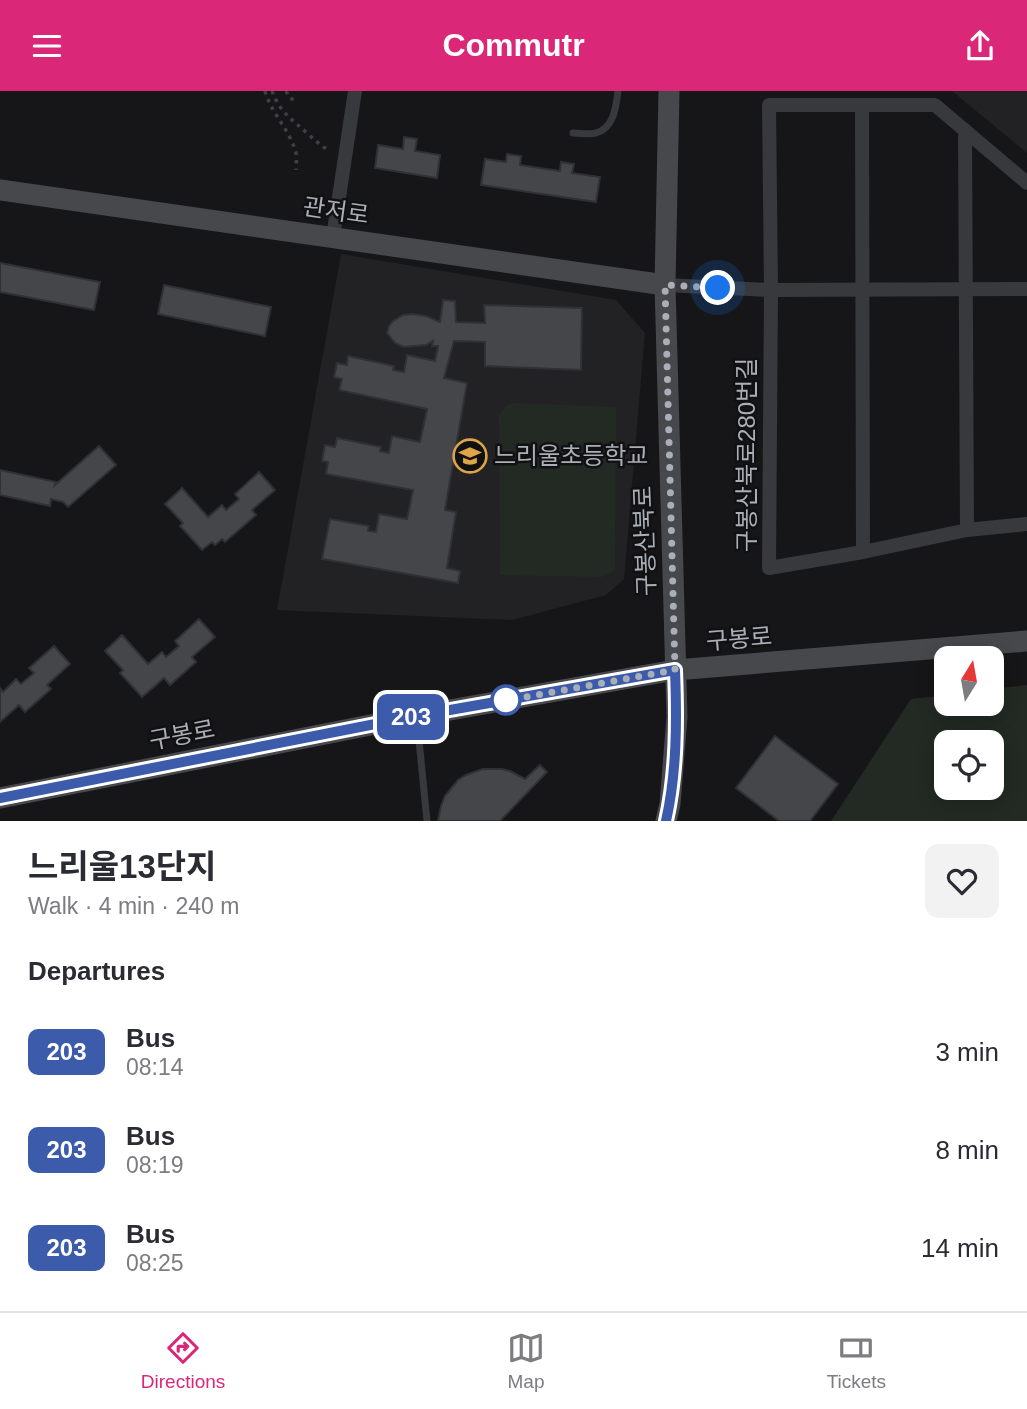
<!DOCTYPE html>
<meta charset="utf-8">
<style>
body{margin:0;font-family:Arial,"Noto Sans KR",sans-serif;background:#f2f2f3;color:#2b2b33;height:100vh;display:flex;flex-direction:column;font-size:26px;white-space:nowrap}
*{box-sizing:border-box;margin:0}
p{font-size:23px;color:#7c7c81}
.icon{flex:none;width:38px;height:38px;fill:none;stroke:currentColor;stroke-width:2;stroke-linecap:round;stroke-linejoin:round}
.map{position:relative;height:730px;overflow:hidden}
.side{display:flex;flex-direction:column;background:#fff;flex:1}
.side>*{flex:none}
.badge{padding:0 14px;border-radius:10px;font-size:24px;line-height:46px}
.needle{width:46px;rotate:11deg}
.tools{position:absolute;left:934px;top:555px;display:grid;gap:14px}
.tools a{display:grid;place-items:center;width:70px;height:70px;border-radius:14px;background:#fff;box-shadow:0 4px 18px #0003;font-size:35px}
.you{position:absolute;width:35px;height:35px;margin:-18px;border:5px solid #fff;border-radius:50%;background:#1a73e8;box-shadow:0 0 0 10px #1a73e833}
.map>.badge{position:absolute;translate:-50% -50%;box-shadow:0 0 0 4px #fff}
h2{padding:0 28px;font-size:26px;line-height:63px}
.round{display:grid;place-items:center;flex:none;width:74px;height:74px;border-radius:14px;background:#f2f2f3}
.head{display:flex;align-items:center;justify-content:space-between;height:119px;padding:0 28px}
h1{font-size:33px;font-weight:700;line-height:52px}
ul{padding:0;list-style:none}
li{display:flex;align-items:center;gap:21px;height:98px;padding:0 28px}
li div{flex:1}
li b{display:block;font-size:26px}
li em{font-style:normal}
li .badge{min-width:77px;font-weight:700;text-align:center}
header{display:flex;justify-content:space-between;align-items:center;height:91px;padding:0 28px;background:#db2777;color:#fff;font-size:32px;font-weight:700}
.dock{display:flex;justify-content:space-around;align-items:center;height:98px;border-top:2px solid #e1e1e2;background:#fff;font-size:19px;color:#7c7c81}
.dock a{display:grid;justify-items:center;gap:4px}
.dock .selected{color:#db2777}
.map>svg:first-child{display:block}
.built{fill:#222225}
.green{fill:#232a23;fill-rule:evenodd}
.building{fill:#45464a;stroke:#303134;stroke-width:2}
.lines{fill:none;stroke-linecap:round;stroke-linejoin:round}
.path{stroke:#3e4043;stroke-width:3.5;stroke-dasharray:3.5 5;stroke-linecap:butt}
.lane{stroke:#38393c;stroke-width:7}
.street{stroke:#38393c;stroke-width:14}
.secondary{stroke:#46484c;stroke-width:21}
.line-casing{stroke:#fff;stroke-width:16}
.line{stroke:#3d5bab;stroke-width:10}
.walk{stroke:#aaaeb6;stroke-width:7;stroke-dasharray:0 12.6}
.stop-dot{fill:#fff;stroke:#3d5bab;stroke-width:3.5}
.labels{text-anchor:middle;stroke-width:5;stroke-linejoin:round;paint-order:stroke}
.street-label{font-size:24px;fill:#aaaeb6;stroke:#111113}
.poi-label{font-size:24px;fill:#aaaeb6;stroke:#111113;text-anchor:start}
</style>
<header><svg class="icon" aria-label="menu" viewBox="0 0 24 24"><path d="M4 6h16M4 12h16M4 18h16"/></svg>Commutr<svg class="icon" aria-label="share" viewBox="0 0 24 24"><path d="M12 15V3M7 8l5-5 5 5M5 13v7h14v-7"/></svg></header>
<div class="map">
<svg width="1027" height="730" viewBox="0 0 1027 730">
<rect width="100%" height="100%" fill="#161618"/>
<g class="built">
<polygon points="952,0 1027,0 1027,62"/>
<polygon points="341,163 616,209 645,242 624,488 606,504 512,529 277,519"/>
</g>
<g class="green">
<polygon points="513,312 616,316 615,479 602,486 500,484 499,324 507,314"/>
<path d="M1027 594V730H831L911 608 947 604V612H992V598ZM947 651H992V696H947Z"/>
</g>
<g class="building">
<polygon points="404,46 417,48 415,60 440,64 437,87 375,77 378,54 403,58"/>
<polygon points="507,63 521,65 520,74 560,80 561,71 574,73 572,82 600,86 596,111 481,94 485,68 506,71"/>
<polygon points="0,172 100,191 94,219 0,201"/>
<polygon points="164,194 271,216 265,245 158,223"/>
<polygon points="443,209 455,210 456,231 485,232 484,214 582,217 581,279 485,275 485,251 454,250 444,287 467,292 445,419 456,421 447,477 460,480 458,492 322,468 330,428 369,435 368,440 376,441 379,423 407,428 413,399 326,383 328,371 322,370 325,354 335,356 337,347 381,356 380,360 389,362 392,345 420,351 427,318 339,299 342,288 334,286 337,272 347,274 348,265 394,275 393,279 404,281 407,264 435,270 438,255 432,255 433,250 426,254 404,256 395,252 387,242 389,235 393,230 403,224 413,223 426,225 440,231"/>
<polygon points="99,355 116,374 68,416 63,411 51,408 50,415 0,404 0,379 56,391 55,394"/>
<polygon points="259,381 275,399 252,419 256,424 225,451 222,448 215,454 212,451 202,459 180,435 183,432 165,413 182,397 208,426 222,414 226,419 239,408 235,403"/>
<polygon points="199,528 215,546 192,566 196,571 170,594 164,587 142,606 120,582 123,579 105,560 122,544 148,573 162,561 166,566 179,555 175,550"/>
<polygon points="54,555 70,573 47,594 51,598 25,621 19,614 0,631 0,597 3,601 16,588 21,593 34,582 29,577"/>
<polygon points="775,645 838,693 810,730 779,730 736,697"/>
<polygon points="540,674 547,681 500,730 438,730 441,715 445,705 458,689 466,684 483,678 502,678 510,680 525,688"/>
</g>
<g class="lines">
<g class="path">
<path d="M265 0C271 22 290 39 296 62 297 68 296 74 296 79"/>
<path d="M272 0C280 22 292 28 308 43 315 49 321 55 330 60"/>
<polyline points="286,0 290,7 296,10"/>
</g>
<g class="lane">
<path d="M573 42C580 42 590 44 596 42 614 37 616 16 618 0"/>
<polyline points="417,629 427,730"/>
</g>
<g class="street">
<polyline points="862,14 863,461"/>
<polyline points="965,39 967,439"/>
<polyline points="1027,92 935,14 769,14 771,199 769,477 863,461 967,439 1027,433"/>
<polyline points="333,146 355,0"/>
<polyline points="665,194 771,199 1027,198"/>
</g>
<g class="secondary">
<polyline points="0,99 665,194"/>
<polyline points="0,707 416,625 675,579 1027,550"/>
<polyline points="666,730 670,713 677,626 665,194 669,0"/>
</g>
</g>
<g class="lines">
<defs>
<path id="line" d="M0 707 416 625 675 579C677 629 677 681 666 730"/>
</defs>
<use href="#line" class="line-casing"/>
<use href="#line" class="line"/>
<polyline class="walk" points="506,609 498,611 675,579 665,194 718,197"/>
</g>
<defs>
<symbol id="school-ring" viewBox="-11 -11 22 22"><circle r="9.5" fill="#111113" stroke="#dea548" stroke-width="1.5"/><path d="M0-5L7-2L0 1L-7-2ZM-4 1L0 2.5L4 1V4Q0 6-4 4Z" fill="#dea548"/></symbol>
</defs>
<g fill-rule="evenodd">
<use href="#school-ring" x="451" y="346" width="38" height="38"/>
</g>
<circle class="stop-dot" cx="506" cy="609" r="14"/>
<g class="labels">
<g class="street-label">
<text transform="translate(336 120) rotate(8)" y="8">관저로</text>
<text transform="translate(747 364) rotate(-90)" y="8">구봉산북로280번길</text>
<text transform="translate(645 450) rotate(-92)" y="8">구봉산북로</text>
<text transform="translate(739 548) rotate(-5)" y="8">구봉로</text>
<text transform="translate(182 644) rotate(-11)" y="8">구봉로</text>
</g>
<g class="poi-label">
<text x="494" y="373">느리울초등학교</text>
</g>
</g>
</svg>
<div class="tools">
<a><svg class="needle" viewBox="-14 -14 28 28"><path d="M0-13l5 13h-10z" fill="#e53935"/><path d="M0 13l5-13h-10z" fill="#7c7c81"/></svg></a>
<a><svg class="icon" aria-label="locate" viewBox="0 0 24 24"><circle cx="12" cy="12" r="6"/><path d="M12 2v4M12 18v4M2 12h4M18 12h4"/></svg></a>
</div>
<div class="you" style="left:718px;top:197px"></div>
<b class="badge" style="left:411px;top:626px;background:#3d5bab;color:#fff">203</b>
</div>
<section class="side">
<div class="head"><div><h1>느리울13단지</h1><p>Walk · 4 min · 240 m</p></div><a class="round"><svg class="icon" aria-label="heart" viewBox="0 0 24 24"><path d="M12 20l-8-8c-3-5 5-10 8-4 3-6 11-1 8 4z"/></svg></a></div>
<h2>Departures</h2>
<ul>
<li><span class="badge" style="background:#3d5bab;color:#fff">203</span><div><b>Bus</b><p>08:14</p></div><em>3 min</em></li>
<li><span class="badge" style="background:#3d5bab;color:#fff">203</span><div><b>Bus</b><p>08:19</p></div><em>8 min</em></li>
<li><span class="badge" style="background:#3d5bab;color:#fff">203</span><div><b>Bus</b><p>08:25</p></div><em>14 min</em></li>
</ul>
</section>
<nav class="dock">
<a class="selected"><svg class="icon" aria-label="directions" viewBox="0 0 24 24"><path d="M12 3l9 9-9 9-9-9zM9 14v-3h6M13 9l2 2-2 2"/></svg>Directions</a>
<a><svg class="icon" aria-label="map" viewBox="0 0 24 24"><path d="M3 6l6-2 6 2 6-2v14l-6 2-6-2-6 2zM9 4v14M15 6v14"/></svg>Map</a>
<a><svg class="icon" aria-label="tickets" viewBox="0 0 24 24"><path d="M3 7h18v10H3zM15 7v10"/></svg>Tickets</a>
</nav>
